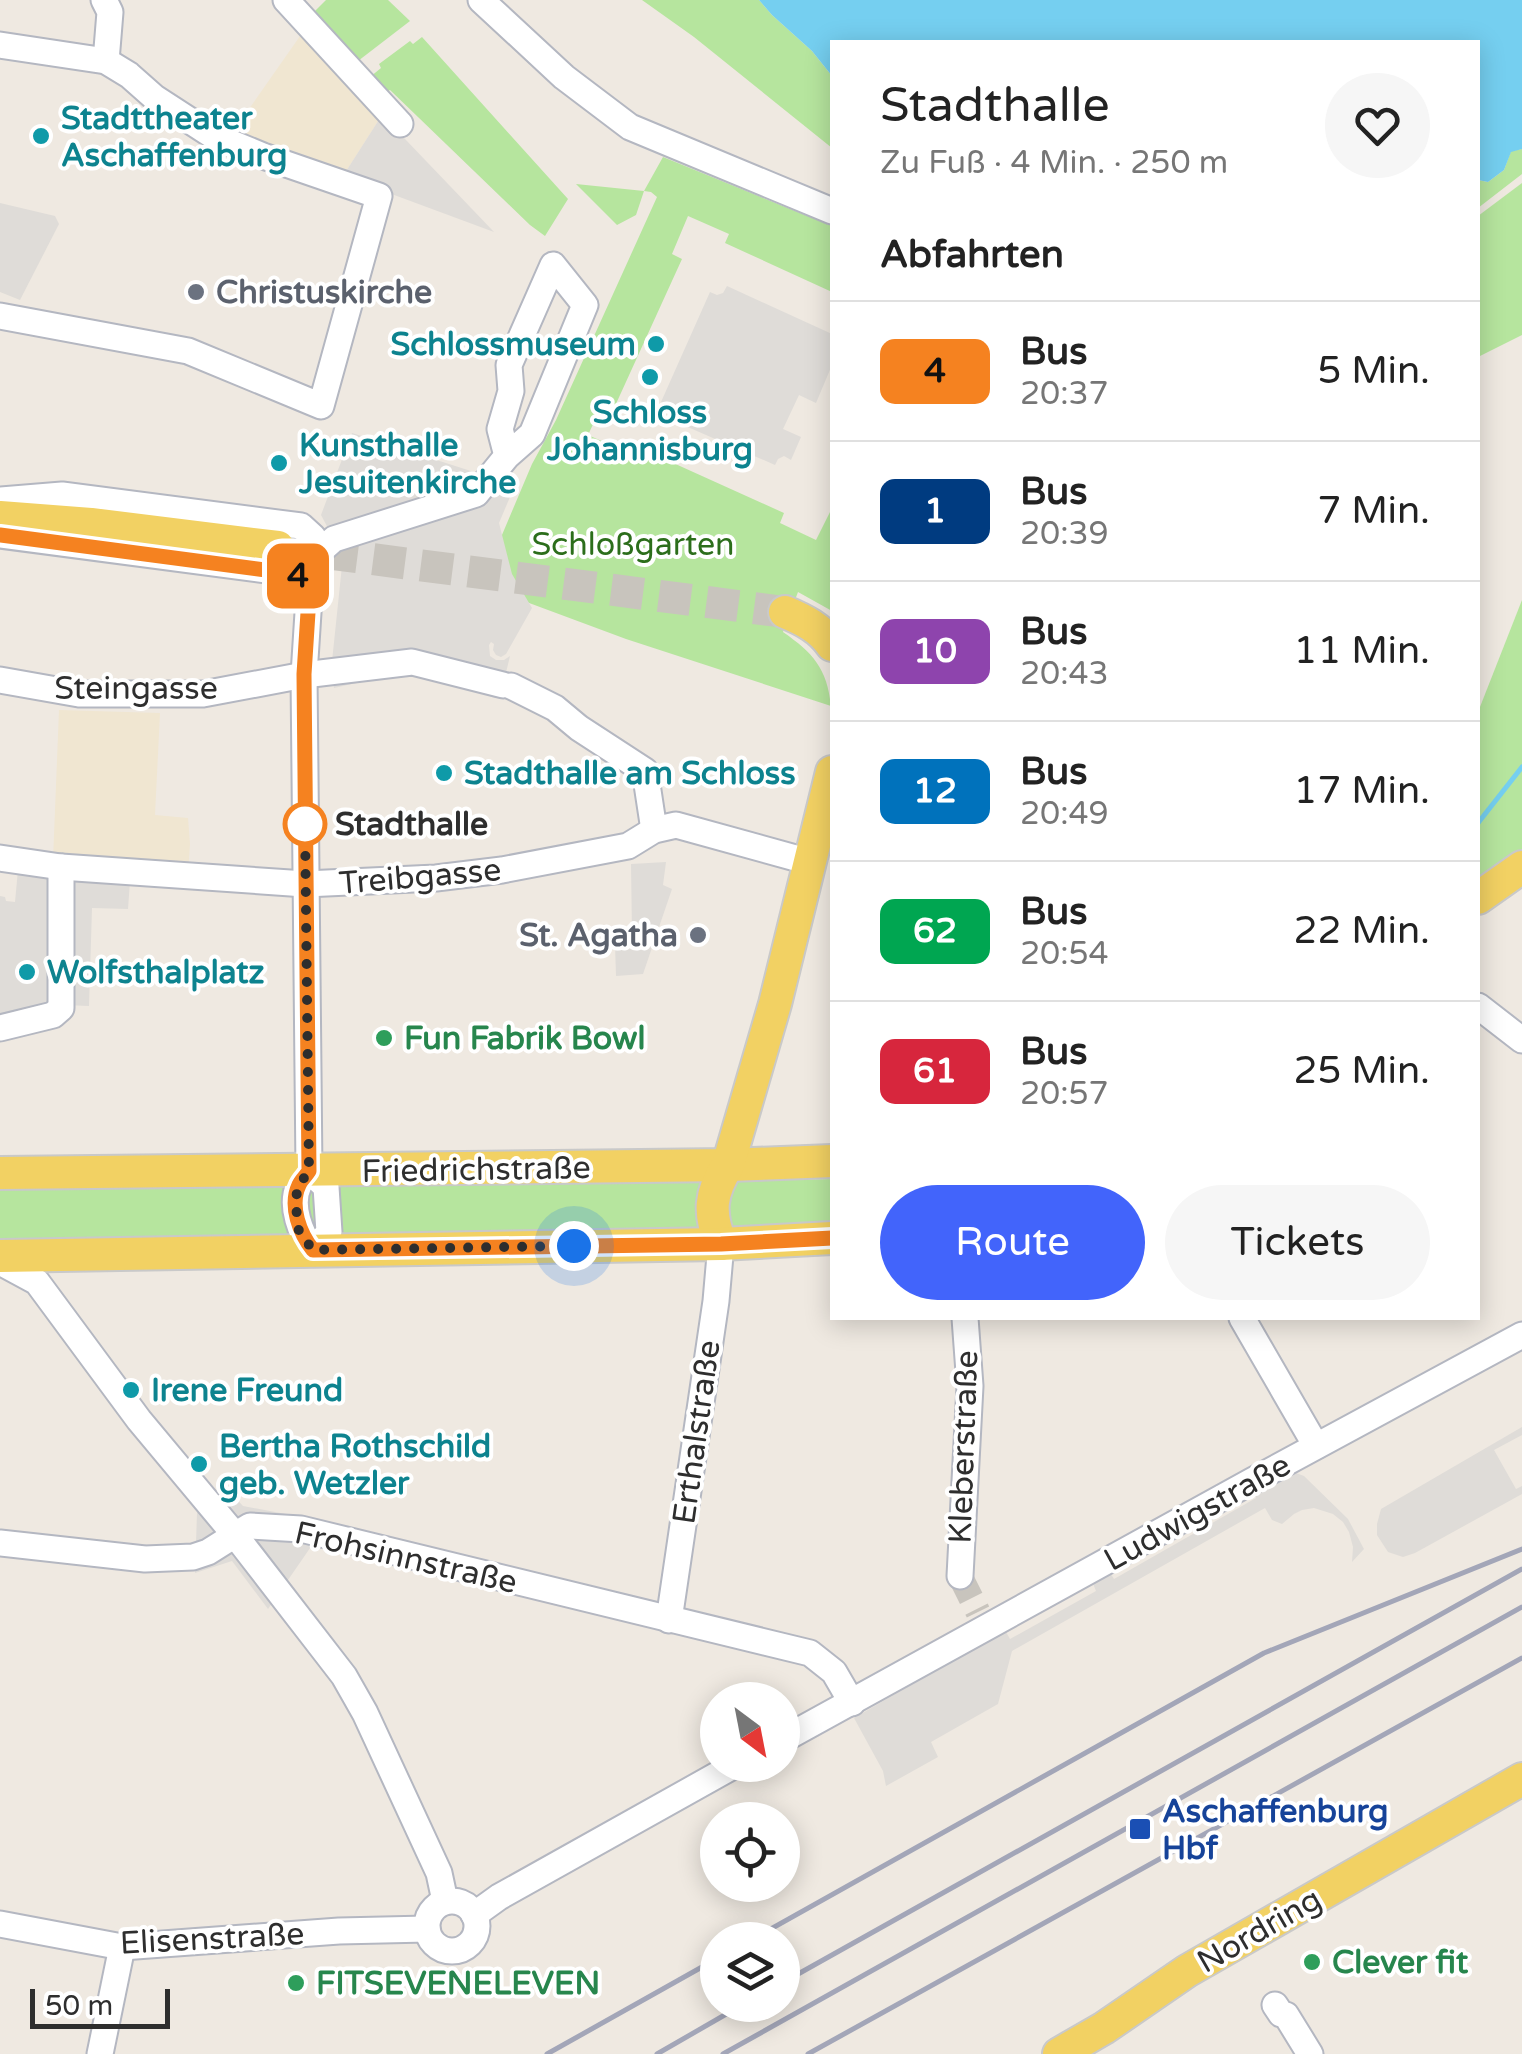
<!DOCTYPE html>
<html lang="de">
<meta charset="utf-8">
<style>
body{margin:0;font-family:"Varela Round",sans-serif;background:#f6f6f6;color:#222;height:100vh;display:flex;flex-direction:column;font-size:38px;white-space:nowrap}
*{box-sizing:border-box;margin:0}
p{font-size:32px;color:#767676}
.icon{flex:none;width:55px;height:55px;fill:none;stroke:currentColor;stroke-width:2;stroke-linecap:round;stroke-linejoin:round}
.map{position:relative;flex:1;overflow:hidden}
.panel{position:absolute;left:830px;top:40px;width:650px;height:1280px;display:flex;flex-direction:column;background:#fff;border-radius:0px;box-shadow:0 5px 25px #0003}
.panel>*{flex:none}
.badge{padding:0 20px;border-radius:15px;font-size:35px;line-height:65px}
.needle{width:65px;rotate:148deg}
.buttons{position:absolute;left:700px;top:1682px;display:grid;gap:20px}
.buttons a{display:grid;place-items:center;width:100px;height:100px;border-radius:50%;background:#fff;box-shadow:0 5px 25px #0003;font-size:50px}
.scale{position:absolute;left:30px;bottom:25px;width:140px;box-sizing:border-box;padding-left:10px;border:5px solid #2e2e2e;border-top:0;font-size:28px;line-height:35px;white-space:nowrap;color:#2e2e2e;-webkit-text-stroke:8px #fff;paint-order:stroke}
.you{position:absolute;width:50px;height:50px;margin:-25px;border:8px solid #fff;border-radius:50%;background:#1a73e8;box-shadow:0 0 0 15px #1a73e833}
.map>.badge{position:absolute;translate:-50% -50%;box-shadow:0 0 0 5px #fff}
h2{padding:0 50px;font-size:38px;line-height:90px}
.round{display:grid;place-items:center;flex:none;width:105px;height:105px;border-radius:52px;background:#f6f6f6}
.head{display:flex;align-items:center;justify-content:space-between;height:170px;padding:0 50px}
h1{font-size:48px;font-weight:600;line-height:75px}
.action{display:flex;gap:20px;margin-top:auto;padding:20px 50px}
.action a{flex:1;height:115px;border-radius:60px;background:#4264fb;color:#fff;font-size:40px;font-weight:600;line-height:115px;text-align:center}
.action a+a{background:#f6f6f6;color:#222}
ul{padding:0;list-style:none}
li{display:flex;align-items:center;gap:30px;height:140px;padding:0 50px;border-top:2px solid #e0e0e0}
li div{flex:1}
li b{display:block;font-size:38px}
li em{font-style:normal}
li .badge{min-width:110px;font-weight:700;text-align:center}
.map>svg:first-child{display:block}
.education{fill:#f0e6d1}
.green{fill:#b6e59e}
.plaza{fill:#dfdcd8}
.water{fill:#75cff0}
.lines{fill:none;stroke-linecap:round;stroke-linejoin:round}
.stream{stroke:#75cff0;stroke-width:5}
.minor-tunnel{stroke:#c8c4bd;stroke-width:25;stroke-dasharray:25 12;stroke-linecap:butt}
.major-tunnel{stroke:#c8c4bd;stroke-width:32;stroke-dasharray:32 16;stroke-linecap:butt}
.minor-casing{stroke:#b4b7c1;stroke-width:29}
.major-casing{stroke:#c9c9c9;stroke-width:36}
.minor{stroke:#fff;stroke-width:25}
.major{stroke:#f2d163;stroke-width:32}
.rail{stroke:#a3a6b8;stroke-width:5}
.line-casing{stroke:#fff;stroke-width:22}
.line{stroke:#f58220;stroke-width:15}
.walk{stroke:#2e2e2e;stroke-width:10;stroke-dasharray:0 18}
.culture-dot{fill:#0f9aa8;stroke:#fff;stroke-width:4}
.worship-dot{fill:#6b7280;stroke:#fff;stroke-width:4}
.stop-dot{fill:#fff;stroke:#f58220;stroke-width:5}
.leisure-dot{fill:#2e9e5b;stroke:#fff;stroke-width:4}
.transit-dot{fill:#1a4fb4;stroke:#fff;stroke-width:4}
.labels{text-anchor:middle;stroke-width:8;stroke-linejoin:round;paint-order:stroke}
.culture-label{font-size:32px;font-weight:bold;fill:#0d838f;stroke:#fff;text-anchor:start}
.worship-label{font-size:32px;font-weight:bold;fill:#5b616d;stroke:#fff;text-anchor:start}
.park-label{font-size:32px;fill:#2c6e1b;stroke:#fff}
.street-label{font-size:32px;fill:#2e2e2e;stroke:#fff}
.stop-label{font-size:32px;font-weight:bold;fill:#2e2e2e;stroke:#fff;text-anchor:start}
.leisure-label{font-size:32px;font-weight:bold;fill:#27864d;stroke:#fff;text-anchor:start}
.transit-label{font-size:32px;font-weight:bold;fill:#164399;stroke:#fff;text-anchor:start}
</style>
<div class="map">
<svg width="1522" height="2054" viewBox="0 0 1522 2054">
<rect width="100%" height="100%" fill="#efe9e1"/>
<g class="education">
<polygon points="305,29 382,115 343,176 230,136"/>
<polygon points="59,710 160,713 155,815 188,818 190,844 188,873 53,860"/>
</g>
<g class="green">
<polygon points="326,0 388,0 410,21 358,61 313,13"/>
<polygon points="642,0 759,0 772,15 812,51 832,76 832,148 694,37"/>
<polygon points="422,37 568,199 545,236 530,225 390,90 384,94 370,77 381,68 379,64 410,41 413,44"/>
<polygon points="1522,149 1522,174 1478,208 1478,180 1488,182 1504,170 1511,151"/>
<path d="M663 157 832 226V292L725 243 729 234 688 216 672 254 682 259 615 406 604 401 588 435 624 451 629 443 784 513 780 523 816 540 832 508V611L798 592 783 632C813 653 827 668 831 706L626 639 513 597 499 542 532 464 556 420 657 197 651 192 644 191 636 215 617 225 576 184 644 191Z"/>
<polygon points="1522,183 1522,335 1478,357 1478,216"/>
<polygon points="1522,600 1522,849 1478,880 1478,712"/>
<polygon points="832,1179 832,1222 760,1230 0,1242 0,1188 137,1188 278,1182 658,1183"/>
</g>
<g class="plaza">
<polygon points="382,115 494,232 343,176"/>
<polygon points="0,203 55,216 59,224 20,300 0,292"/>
<polygon points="727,286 832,334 830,341 832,348 832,365 816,403 799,395 783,429 801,437 791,460 784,456 778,459 775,465 667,418 670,412 668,405 661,402 710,292 717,295 723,293"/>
<polygon points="352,433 515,485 499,523 512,574 532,608 506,654 501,657 496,655 493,650 494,644 491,642 489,645 490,656 496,660 504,660 510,656 503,685 495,698 470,689 412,676 374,679 334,688 331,671 343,556 321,515"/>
<polygon points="666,862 663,885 672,889 643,974 616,976 615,944 618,934 632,934 631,864"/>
<polygon points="18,870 38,873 50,881 55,1005 0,1021 0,896 5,897 6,901 15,902"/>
<polygon points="67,880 130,881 128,909 92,908 89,1006 64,1005"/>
<polygon points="1522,1427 1522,1435 1494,1450 1516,1489 1522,1486 1522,1494 1415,1553 1403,1557 1388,1552 1377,1535 1377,1524 1381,1509"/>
<polygon points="1296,1473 1304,1476 1348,1519 1364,1549 1352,1562 1353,1547 1349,1532 1343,1522 1333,1514 1314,1508 1302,1510 1294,1514 1282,1524 1272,1520 1265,1508 1012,1651 998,1704 931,1742 938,1757 886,1786 883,1771 854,1718 1005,1630 1010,1639 1096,1591 1092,1581 1109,1571 1114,1579 1256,1498 1253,1490 1262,1484 1277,1483"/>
<polygon points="229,1491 243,1506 328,1522 268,1609 232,1561 195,1573 197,1513"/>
</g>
<polygon class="water" points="759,0 1522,0 1522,149 1511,152 1504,170 1488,182 1478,180 1478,42 832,42 832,76 812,51 772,15"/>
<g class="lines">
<polyline class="stream" points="1478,823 1522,767"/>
<polyline class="minor-tunnel" points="960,1576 978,1612"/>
<polyline class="major-tunnel" points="278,547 785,612"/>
<defs>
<g id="minor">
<polyline points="104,0 110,12 106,61"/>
<polyline points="286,0 400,124"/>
<polyline points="481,0 564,77 630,127 832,211"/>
<polyline points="0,45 106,61 129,75 155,98 212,135 263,156 379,196 321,406 188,351 0,316"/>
<path d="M0 500 62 495 301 526 313 537 318 551 309 597 304 675 309 1171C306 1176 301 1180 299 1185 289 1206 301 1234 313 1251L329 1232 326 1187 309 1171"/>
<polyline points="0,535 296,574"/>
<polyline points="307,563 334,539 476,494 507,456 532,434 585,305 553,265 509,365 511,391 500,429 507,456"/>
<polyline points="0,680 79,694 203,694 304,675 412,662 503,685"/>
<polyline points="511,686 555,708 579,728 645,771 654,830"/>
<polyline points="0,858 61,867 305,884 436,878 502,870 628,846 654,830 676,825 810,862"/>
<polyline points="1478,1006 1522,1040"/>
<polyline points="0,1028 53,1015 61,1008 61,867"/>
<polyline points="0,1262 37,1282 139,1420 235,1535 250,1526 301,1529 810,1653 834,1672 852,1703"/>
<polyline points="1242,1318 1316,1446"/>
<polyline points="0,1543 145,1559 193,1557 208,1552 235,1535 344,1676 365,1713 439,1873 445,1901"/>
<polyline points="960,1576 970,1386 965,1318"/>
<polyline points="669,1620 716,1301 721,1244"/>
<polyline points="782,1740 1252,1481 1522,1335"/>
<circle cx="452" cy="1926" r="25"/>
<polyline points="474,1915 499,1897 735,1765"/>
<polyline points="0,1924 122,1947 339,1931 427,1929"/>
<polyline points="1275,2005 1281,2014 1286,2015 1310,2054"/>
<polyline points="100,2054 122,1947"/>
</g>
<g id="major">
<polyline points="0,517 91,524 278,547"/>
<path d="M785 612C804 620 820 628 832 645"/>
<polyline points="1478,898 1522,867"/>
<polyline points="0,1173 728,1165 832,1161"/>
<path d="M721 1244C708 1213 710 1193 728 1165L775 1004 832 772"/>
<polyline points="0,1256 721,1244 832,1238"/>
<polyline points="1059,2054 1104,2028 1187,1971 1522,1779"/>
</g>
</defs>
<use href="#minor" class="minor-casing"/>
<use href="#major" class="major-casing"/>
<use href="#minor" class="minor"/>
<use href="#major" class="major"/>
<g class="rail">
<polyline points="751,1940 1264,1653 1522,1549"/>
<polyline points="782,1983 1522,1569"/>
<polyline points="547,2054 718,1958"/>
<polyline points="657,2054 742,2005"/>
<polyline points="723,2054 1522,1607"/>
<polyline points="808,2054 1522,1658"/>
</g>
</g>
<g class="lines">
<defs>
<path id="line" d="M0 535 296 574 309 597 304 674 309 1171C306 1176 301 1180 299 1185 289 1206 300 1234 313 1250L721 1244 832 1238"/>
</defs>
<use href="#line" class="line-casing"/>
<use href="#line" class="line"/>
<polyline class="walk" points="305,824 305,822 309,1171 297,1188 296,1207 299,1232 313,1250 574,1246"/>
</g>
<g class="culture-dot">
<circle cx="41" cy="136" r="10"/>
<circle cx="656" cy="344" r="10"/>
<circle cx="650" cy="377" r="10"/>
<circle cx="279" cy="463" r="10"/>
<circle cx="444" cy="773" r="10"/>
<circle cx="27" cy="972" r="10"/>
<circle cx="131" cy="1390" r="10"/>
<circle cx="199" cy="1464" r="10"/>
</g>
<g class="worship-dot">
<circle cx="196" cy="292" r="10"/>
<circle cx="698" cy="935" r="10"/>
</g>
<circle class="stop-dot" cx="305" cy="824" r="20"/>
<g class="leisure-dot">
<circle cx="384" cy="1038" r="10"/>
<circle cx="1312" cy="1962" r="10"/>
<circle cx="296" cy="1983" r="10"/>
</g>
<rect class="transit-dot" x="1128" y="1817" width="24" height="24" rx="5"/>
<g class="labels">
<g class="culture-label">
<text x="61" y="129">Stadttheater<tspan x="61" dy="37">Aschaffenburg</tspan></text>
<text x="636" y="355" text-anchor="end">Schlossmuseum</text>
<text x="650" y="423" text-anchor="middle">Schloss<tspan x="650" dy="37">Johannisburg</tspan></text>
<text x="299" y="456">Kunsthalle<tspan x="299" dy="37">Jesuitenkirche</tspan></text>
<text x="464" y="784">Stadthalle am Schloss</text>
<text x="47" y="983">Wolfsthalplatz</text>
<text x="151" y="1401">Irene Freund</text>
<text x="219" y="1457">Bertha Rothschild<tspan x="219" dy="37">geb. Wetzler</tspan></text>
</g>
<g class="worship-label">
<text x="216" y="303">Christuskirche</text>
<text x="678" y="946" text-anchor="end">St. Agatha</text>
</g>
<g class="park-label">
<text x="633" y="555">Schloßgarten</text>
</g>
<g class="street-label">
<text x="136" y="699">Steingasse</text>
<text transform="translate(420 876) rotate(-5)" y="11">Treibgasse</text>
<text transform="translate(476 1169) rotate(-1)" y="11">Friedrichstraße</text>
<text transform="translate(696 1432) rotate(-82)" y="11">Erthalstraße</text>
<text transform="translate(963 1447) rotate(-88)" y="11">Kleberstraße</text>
<text transform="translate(1197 1512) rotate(-29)" y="11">Ludwigstraße</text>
<text transform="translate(406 1557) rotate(13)" y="11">Frohsinnstraße</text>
<text transform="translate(1259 1930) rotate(-30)" y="11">Nordring</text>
<text transform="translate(212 1938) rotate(-3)" y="11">Elisenstraße</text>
</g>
<g class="stop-label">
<text x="335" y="835">Stadthalle</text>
</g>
<g class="leisure-label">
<text x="404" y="1049">Fun Fabrik Bowl</text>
<text x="1332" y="1973">Clever fit</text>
<text x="316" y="1994">FITSEVENELEVEN</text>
</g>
<g class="transit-label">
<text x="1162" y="1822">Aschaffenburg<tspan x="1162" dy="37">Hbf</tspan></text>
</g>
</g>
</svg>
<div class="buttons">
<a><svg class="needle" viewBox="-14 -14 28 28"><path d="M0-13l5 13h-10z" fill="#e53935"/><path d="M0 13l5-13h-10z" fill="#767676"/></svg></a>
<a><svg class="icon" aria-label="locate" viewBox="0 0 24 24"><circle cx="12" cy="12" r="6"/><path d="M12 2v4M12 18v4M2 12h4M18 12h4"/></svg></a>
<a><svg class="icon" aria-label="layers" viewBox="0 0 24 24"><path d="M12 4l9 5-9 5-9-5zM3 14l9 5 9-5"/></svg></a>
</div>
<div class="scale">50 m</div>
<div class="you" style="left:574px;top:1246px"></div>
<b class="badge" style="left:298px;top:576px;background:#f58220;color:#111">4</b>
<section class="panel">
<div class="head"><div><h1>Stadthalle</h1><p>Zu Fuß · 4 Min. · 250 m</p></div><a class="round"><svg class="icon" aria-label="heart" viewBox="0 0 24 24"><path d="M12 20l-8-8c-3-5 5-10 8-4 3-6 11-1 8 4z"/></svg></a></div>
<h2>Abfahrten</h2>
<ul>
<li><span class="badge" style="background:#f58220;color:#111">4</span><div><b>Bus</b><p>20:37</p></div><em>5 Min.</em></li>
<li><span class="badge" style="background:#003b80;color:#fff">1</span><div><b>Bus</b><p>20:39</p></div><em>7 Min.</em></li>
<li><span class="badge" style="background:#8e44ad;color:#fff">10</span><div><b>Bus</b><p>20:43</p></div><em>11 Min.</em></li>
<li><span class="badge" style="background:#0072bc;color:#fff">12</span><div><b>Bus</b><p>20:49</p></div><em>17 Min.</em></li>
<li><span class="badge" style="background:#00a651;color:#fff">62</span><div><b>Bus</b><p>20:54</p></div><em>22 Min.</em></li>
<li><span class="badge" style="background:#d7263d;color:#fff">61</span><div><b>Bus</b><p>20:57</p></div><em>25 Min.</em></li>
</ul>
<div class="action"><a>Route</a><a>Tickets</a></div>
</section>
</div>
